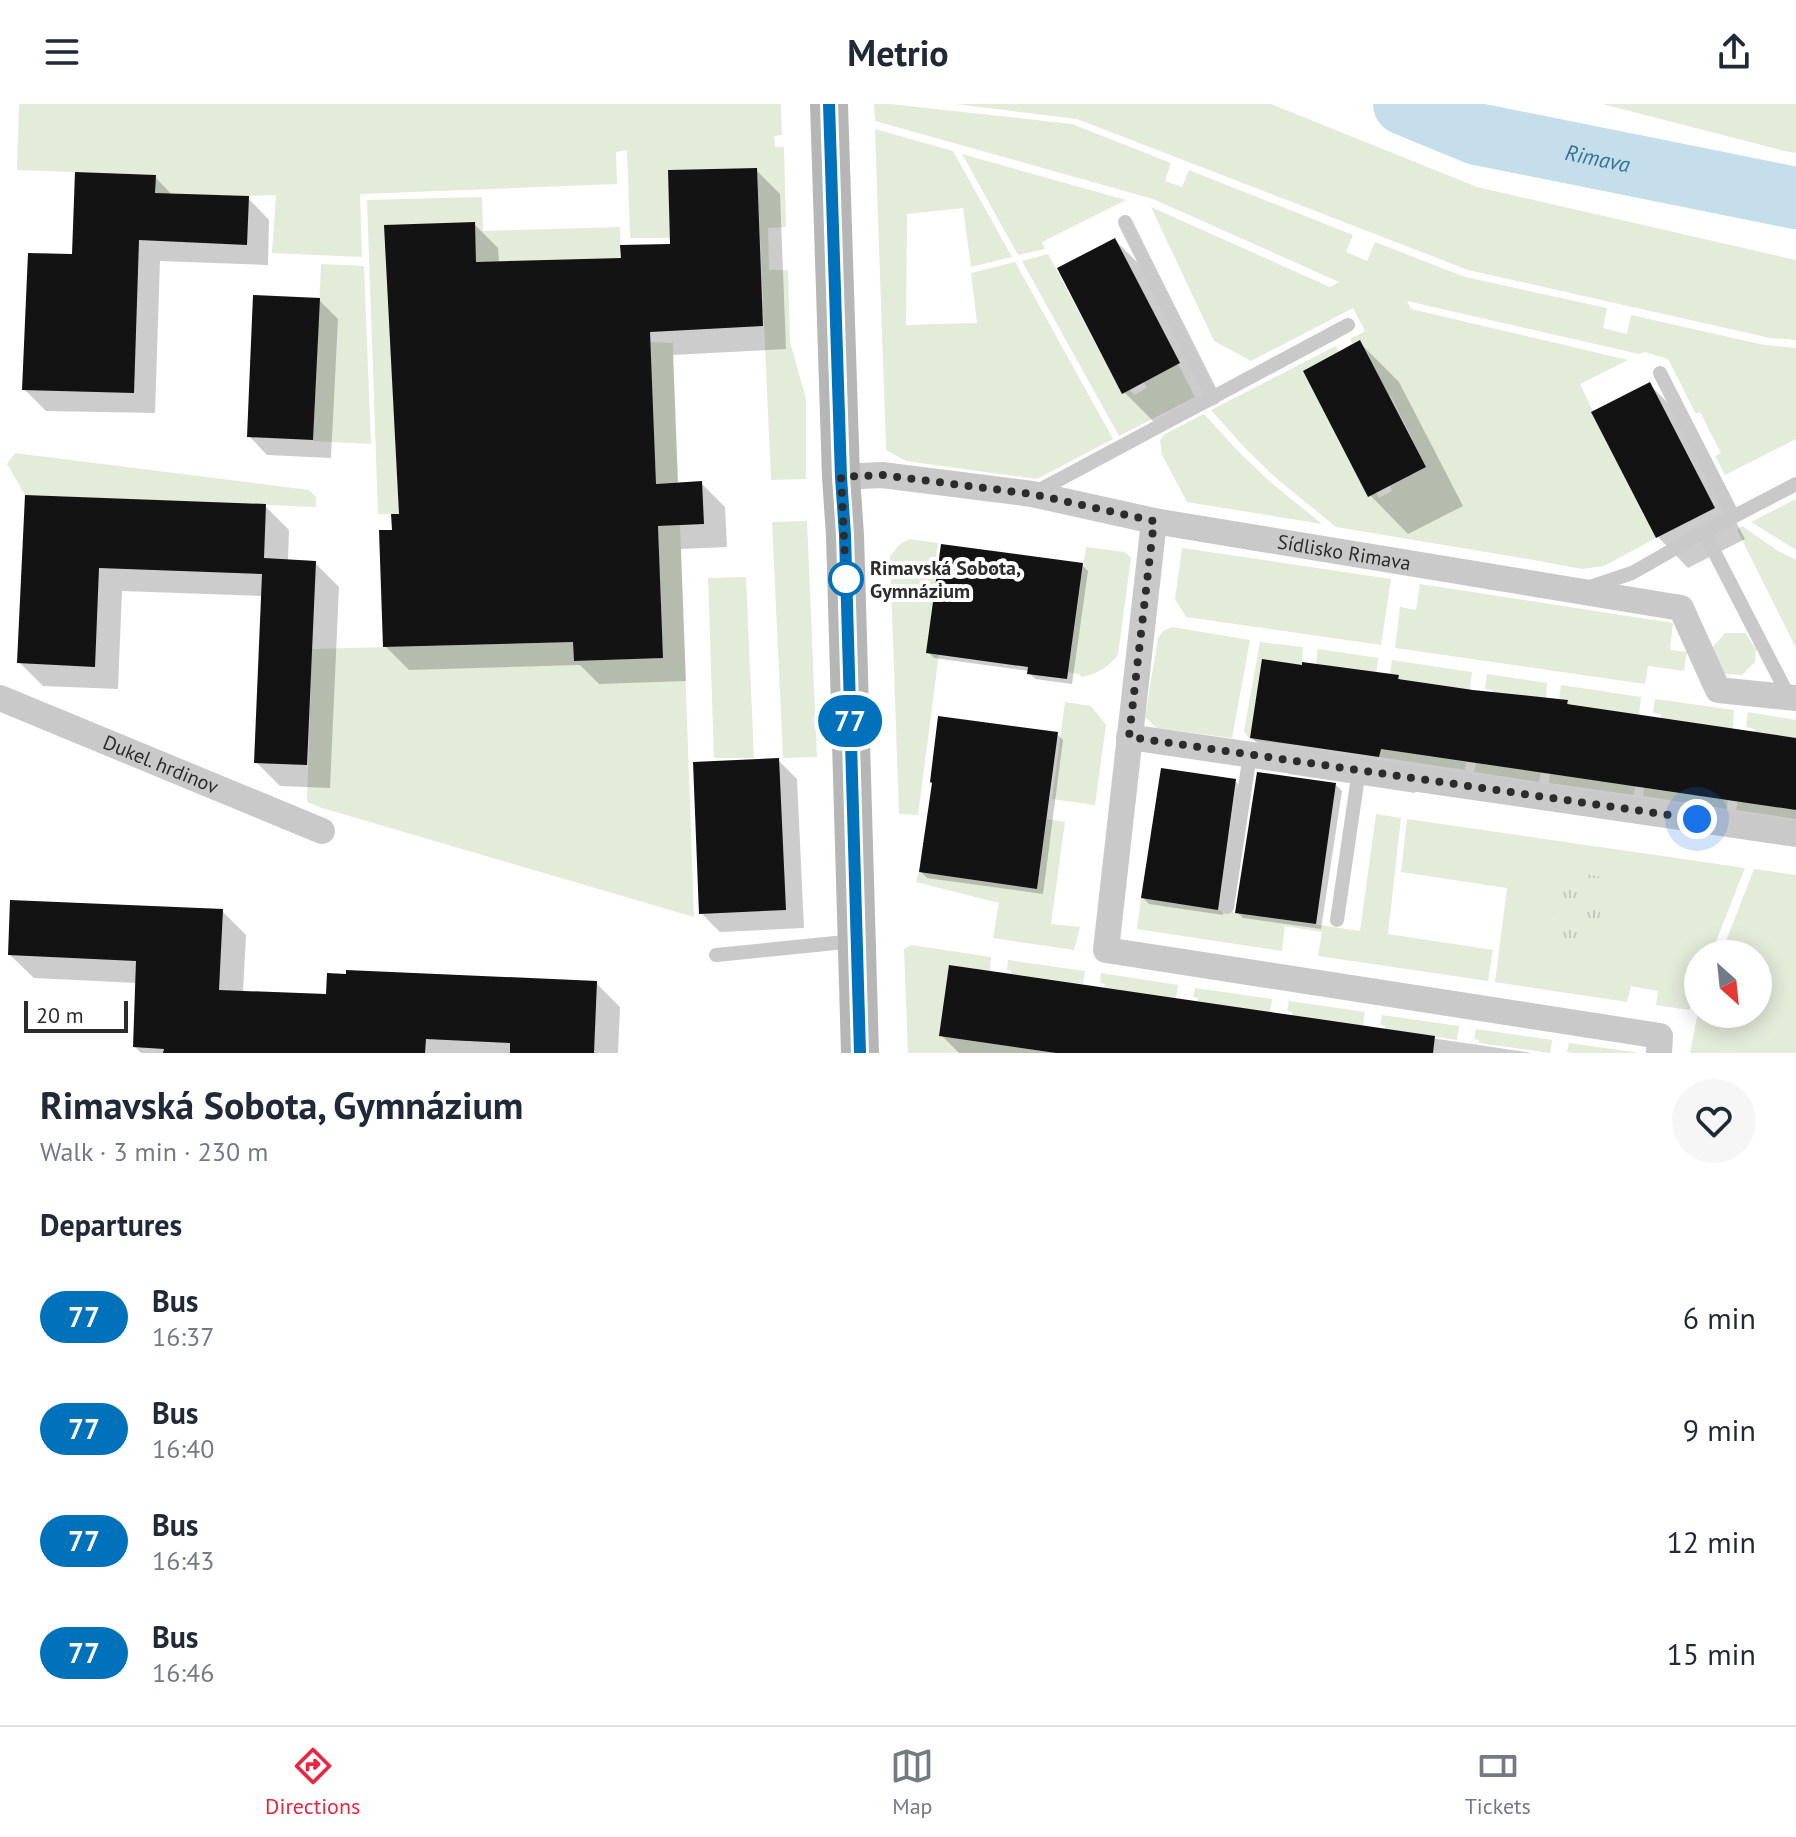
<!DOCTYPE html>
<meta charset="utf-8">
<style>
body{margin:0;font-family:"PT Sans",sans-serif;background:#f6f6f7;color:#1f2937;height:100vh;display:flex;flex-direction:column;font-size:30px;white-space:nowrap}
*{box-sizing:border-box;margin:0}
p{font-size:26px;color:#747a83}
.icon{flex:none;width:44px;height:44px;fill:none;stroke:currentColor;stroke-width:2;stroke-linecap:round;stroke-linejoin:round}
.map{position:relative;height:949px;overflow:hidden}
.panel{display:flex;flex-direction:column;background:#fff;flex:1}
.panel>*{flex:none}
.badge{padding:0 16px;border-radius:26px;font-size:28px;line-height:52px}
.needle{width:52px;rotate:153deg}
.buttons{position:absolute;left:1684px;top:836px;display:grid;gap:16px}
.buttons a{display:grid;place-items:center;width:88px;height:88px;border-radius:50%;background:#fff;box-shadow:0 4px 20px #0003;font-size:40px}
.scale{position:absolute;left:24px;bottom:20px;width:104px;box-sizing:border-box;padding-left:8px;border:4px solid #2c2c2c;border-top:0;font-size:22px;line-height:28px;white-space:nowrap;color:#2c2c2c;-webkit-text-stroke:6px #fff;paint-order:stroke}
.you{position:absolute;width:40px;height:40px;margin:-20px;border:6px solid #fff;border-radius:50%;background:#1a73e8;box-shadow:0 0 0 12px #1a73e833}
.map>.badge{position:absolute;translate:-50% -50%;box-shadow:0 0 0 4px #fff}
h2{padding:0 40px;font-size:30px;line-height:72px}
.round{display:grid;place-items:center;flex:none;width:84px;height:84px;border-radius:42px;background:#f6f6f7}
.summary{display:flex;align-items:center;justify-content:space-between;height:136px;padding:0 40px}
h1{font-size:38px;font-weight:600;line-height:60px}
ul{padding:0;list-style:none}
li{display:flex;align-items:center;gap:24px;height:112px;padding:0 40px}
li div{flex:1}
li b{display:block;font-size:30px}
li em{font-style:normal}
li .badge{min-width:88px;font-weight:700;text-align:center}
header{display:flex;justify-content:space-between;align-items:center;height:104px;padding:0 40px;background:#fff;font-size:36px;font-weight:600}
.menu{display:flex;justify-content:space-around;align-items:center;height:112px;border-top:2px solid #e0e1e3;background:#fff;font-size:22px;color:#747a83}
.menu a{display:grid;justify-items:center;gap:4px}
.menu .current{color:#ec253f}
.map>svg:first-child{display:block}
.green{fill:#e3ebd9}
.park{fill:url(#park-tufts)}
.shadow{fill:#0003}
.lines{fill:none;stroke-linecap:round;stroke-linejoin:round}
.river{stroke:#c4deec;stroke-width:62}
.building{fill:#131313}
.lane{stroke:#c9c9c9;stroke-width:14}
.street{stroke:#c9c9c9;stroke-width:26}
.secondary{stroke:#b6b6b6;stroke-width:38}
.line-casing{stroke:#fff;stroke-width:18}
.line{stroke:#0072bc;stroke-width:12}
.walk{stroke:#2c2c2c;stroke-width:8;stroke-dasharray:0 14.4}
.stop-dot{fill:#fff;stroke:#0072bc;stroke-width:4}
.labels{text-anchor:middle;stroke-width:8;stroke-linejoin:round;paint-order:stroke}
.street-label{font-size:20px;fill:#2c2c2c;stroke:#fff}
.stop-label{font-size:20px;font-weight:bold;fill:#2c2c2c;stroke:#fff;text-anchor:start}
.water-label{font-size:22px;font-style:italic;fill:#387391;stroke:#fff}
</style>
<header><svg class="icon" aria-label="menu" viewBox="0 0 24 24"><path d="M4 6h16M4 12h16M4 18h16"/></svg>Metrio<svg class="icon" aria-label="share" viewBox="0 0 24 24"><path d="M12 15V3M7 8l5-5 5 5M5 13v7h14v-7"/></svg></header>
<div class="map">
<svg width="1796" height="949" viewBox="0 0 1796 949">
<defs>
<pattern id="park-tufts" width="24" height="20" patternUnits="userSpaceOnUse" patternTransform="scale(2)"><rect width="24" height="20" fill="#e3ebd9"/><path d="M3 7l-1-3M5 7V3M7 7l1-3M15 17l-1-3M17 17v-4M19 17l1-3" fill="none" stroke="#c3caba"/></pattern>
</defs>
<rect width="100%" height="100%" fill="#fff"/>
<g class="green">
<polygon points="19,0 781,0 782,31 774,32 775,43 784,43 786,123 768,124 769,166 788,166 790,238 806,295 806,375 771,376 757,64 668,66 670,134 630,134 627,46 616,48 617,80 360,90 362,153 272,149 276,91 249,92 155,89 155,71 17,66"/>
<polygon points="874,0 890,0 1072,20 1171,59 1165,77 1182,83 1189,66 1353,131 1346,148 1367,157 1375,138 1465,173 1607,204 1603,224 1627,230 1631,211 1764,241 1796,244 1796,335 1725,371 1715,352 1721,349 1700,308 1696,310 1668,255 1645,248 1639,250 1407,197 1411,205 1628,256 1580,280 1593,307 1591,308 1656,434 1604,462 1582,465 1528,455 1336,423 1276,374 1244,343 1211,306 1336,242 1338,248 1303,267 1368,392 1376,388 1379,394 1392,387 1390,381 1426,363 1391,292 1389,292 1361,237 1353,241 1350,235 1365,227 1353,204 1251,257 1214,237 1151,103 1330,183 1339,178 1153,95 875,17"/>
<polygon points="955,0 1271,0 1477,83 1796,156 1796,236 1770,234 1468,166 1077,15"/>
<polygon points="1602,0 1796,0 1796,49 1785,47"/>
<polygon points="875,25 953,47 1012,153 971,163 963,104 907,110 906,221 977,219 971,169 1015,158 1113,335 1037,375 906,357 886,346"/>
<polygon points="962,50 1126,96 1042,138 1045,145 1018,151"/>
<polygon points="482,93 483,127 620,123 621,154 476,158 475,119 385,121 399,410 378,410 367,96"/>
<polygon points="1048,150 1122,289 1130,286 1134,291 1147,284 1144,278 1178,260 1195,293 1119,332 1022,157"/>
<polygon points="321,160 364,162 371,340 313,337"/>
<polygon points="650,238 673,239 678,378 656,380"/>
<polygon points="1204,310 1238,347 1269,377 1322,420 1187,398 1162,351 1160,336 1165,330"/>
<polygon points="15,349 309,386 316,393 316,403 25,391 7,360"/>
<polygon points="1796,395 1796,446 1751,418"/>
<polygon points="807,417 817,653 783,654 772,418"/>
<polygon points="680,421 694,813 322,704 307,698 312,545 573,538 574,557 663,554 658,422"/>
<polygon points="1742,422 1778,447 1796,456 1796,544 1737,426"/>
<polygon points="909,435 938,439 935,462 938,462 939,550 918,711 899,710 890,452 900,440"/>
<path d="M1086 443 1125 448 1131 454 1118 551C1107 564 1096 571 1080 573L1081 571 1068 568Z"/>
<polygon points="1182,444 1391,475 1381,541 1186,513 1175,495"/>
<polygon points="746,473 754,654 714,654 708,474"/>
<polygon points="1420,480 1673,519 1670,546 1687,548 1684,567 1648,562 1645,580 1395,544 1400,503 1416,506"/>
<polygon points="1172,523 1250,536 1232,634 1157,624 1145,613 1158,534 1163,527"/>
<polygon points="1725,529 1745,529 1756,545 1755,558 1742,571 1723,570 1712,544"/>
<polygon points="1260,538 1303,543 1296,641 1250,636 1244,627"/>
<polygon points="1318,545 1378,554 1376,572 1323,564 1323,561 1316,560"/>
<polygon points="1392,556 1472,568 1470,586 1398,575 1390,570"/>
<polygon points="1487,570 1547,579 1546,597 1492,589 1492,586 1485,585"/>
<polygon points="1561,581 1641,593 1639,611 1567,600 1567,597 1559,595"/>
<polygon points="1655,595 1734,606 1733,625 1661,614 1661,610 1653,609"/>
<polygon points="1065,598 1091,602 1106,621 1095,701 1052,695"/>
<polygon points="1748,608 1796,616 1796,634 1754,628 1755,625 1746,623"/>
<polygon points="1381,645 1466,658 1465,666 1379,653"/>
<polygon points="1476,659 1541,668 1539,678 1474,668"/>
<polygon points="1550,670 1635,682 1634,691 1549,679"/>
<polygon points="1644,684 1728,696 1727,705 1643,692"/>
<polygon points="1738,697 1796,706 1796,715 1736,706"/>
<polygon points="1376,710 1401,714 1388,830 1493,846 1488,877 1318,852 1322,828 1285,822 1282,847 1137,825 1141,794 1360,827"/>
<polygon points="1047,715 1065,718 1051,820 1080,823 1074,846 993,834 999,799 916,778 919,768 1037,785"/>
<polygon points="1407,715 1745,764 1711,850 1698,850 1698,884 1689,906 1656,901 1658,887 1631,882 1627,898 1495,878 1507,784 1401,768"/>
<polygon points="1754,765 1796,771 1796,949 1690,949 1698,908 1698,910 1758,910 1758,850 1721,850"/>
<polygon points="911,841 991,853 990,867 949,861 939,932 1056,949 908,949 904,845"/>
<polygon points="1008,856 1085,867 1083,880 1011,870 1011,866 1007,866"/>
<polygon points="1101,869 1178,881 1176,894 1104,884 1105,880 1100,879"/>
<polygon points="1195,884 1272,895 1270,908 1198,898 1198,894 1193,893"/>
<polygon points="1289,897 1365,908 1363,922 1292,912 1292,908 1287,907"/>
<polygon points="1382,911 1459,922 1457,936 1385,925 1385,922 1380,921"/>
<polygon points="1476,925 1552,936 1550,949 1479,939 1479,936 1474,935"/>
<polygon points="1569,939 1640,949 1572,949 1567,948"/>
</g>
<polygon class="park" points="1560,765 1606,774 1595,839 1549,832"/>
<g class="shadow">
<polygon points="756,66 780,90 786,245 673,251 678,380 701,379 725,403 727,443 681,445 686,577 599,580 580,561 409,566 385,542 394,428 401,412 475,121 498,144 499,159 623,156 672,142"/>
<polygon points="155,73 173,92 248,94 269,116 268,161 160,157 155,309 46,307 24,285 74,152"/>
<polygon points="1115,136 1154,175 1218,299 1163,327 1124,288"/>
<polygon points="319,196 338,215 331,354 267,351 249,332"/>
<polygon points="1360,239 1399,278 1463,402 1408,430 1370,391"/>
<polygon points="1649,280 1680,311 1745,435 1688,464 1658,433"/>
<polygon points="27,393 265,402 289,426 288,457 315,459 339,483 330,684 280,682 256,658 263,492 122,487 118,585 43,582 19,558"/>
<polygon points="1082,461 1088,467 1072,580 1035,575 1029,569 1029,567 934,554 928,548"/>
<polygon points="1398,573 1403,578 1567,598 1572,603 1796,636 1796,736 1417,680 1415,689 1289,670 1252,634"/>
<polygon points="1057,630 1063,636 1043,790 927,774 921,768"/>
<polygon points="778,656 797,675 804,824 720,828 701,809"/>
<polygon points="1235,677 1241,683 1223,811 1149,800 1143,794"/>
<polygon points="1336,681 1342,687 1321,825 1243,814 1237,808"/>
<polygon points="222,807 246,831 243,889 328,892 596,879 620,903 618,949 141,949 135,943 137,879 34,874 10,851"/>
<polygon points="951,863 1532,949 959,949 941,931"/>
</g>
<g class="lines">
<path class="river" id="s1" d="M1404 0 1477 30 1796 94"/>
</g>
<g class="building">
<polygon points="757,64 763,222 650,228 656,380 702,377 704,420 658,422 663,554 574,557 573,538 383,543 379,426 392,426 391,410 399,410 384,121 475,118 476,158 621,154 620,141 670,140 668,66"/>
<polygon points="75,68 156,71 155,89 249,92 247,141 139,136 134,289 22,286 28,149 72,150"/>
<polygon points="1115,134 1180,259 1122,290 1057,164"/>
<polygon points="253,191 320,194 313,336 247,333"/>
<polygon points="1360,236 1426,363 1368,393 1303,267"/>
<polygon points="1650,278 1715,404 1656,434 1591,308"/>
<polygon points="25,391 266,400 264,454 316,457 307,661 254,659 262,470 99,464 95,563 17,559"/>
<polygon points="941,440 1083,459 1067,575 1027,570 1028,563 926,549"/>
<polygon points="1262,555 1302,561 1302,558 1399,571 1398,575 1473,586 1568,596 1567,600 1796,634 1796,706 1381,645 1379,653 1250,634"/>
<polygon points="938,612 1058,628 1037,785 919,768 932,679 930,678"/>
<polygon points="779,654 786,806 699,810 693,658"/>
<polygon points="1161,664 1236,675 1218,806 1141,794"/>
<polygon points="1257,668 1336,679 1316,820 1235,809"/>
<polygon points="10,796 223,805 219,886 326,890 327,869 346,870 346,866 597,877 594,949 510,949 510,939 426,935 425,949 163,949 164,945 133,943 136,857 8,851"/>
<polygon points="949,861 1435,932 1433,949 1056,949 939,932"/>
</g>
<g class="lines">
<g class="lane">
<polyline points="1125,118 1213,294"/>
<polyline points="1660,269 1733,412"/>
<polyline points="1036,388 1348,221"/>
<polyline points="1704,428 1796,380"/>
<polyline points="1587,484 1632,469 1704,428 1789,593"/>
<polyline points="1227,803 1250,650"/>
<polyline points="1337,816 1359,666"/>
<polyline points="716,851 855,837"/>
</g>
<g class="street">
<path id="s2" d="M841 373 882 371 1032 390 1154 417 1681 504 1718 586 1796 594"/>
<polyline points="1154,417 1106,846 1660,932 1659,949"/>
<path id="s3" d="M0 594 322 727"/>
<polyline points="1129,633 1796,730"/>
</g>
<polyline class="secondary" points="829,0 841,373 845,431 860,949"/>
</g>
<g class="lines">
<defs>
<polyline id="line" points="829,0 841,373 845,431 860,949"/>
</defs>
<use href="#line" class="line-casing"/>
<use href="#line" class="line"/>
<polyline class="walk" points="846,475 841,373 882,371 1032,390 1154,417 1129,633 1697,715"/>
</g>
<circle class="stop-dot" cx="846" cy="475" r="16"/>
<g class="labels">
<g class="street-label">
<text dy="7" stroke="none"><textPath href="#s2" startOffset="510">Sídlisko Rimava</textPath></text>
<text dy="7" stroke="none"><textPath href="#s3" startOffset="174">Dukel. hrdinov</textPath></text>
</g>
<g class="stop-label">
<text x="870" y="471">Rimavská Sobota,<tspan x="870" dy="23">Gymnázium</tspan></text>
</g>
<g class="water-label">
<text dy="8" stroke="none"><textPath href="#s1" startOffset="202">Rimava</textPath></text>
</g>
</g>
</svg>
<div class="buttons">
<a><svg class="needle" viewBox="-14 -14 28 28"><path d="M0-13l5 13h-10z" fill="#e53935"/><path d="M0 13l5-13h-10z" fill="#747a83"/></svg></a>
</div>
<div class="scale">20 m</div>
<div class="you" style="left:1697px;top:715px"></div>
<b class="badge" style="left:850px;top:617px;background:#0072bc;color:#fff">77</b>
</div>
<section class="panel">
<div class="summary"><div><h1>Rimavská Sobota, Gymnázium</h1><p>Walk · 3 min · 230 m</p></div><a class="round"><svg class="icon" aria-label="heart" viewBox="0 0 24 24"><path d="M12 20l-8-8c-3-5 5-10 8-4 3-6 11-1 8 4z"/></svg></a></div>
<h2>Departures</h2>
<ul>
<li><span class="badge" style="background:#0072bc;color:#fff">77</span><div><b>Bus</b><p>16:37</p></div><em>6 min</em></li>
<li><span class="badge" style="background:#0072bc;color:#fff">77</span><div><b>Bus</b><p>16:40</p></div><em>9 min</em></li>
<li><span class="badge" style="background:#0072bc;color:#fff">77</span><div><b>Bus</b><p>16:43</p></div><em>12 min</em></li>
<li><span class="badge" style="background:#0072bc;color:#fff">77</span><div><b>Bus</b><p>16:46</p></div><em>15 min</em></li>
</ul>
</section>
<nav class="menu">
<a class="current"><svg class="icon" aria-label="directions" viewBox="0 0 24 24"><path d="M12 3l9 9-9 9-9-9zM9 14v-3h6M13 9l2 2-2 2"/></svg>Directions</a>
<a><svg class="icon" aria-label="map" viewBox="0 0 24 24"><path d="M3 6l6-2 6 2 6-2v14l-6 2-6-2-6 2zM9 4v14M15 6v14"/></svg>Map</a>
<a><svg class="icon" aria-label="tickets" viewBox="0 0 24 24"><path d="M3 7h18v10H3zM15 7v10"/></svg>Tickets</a>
</nav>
